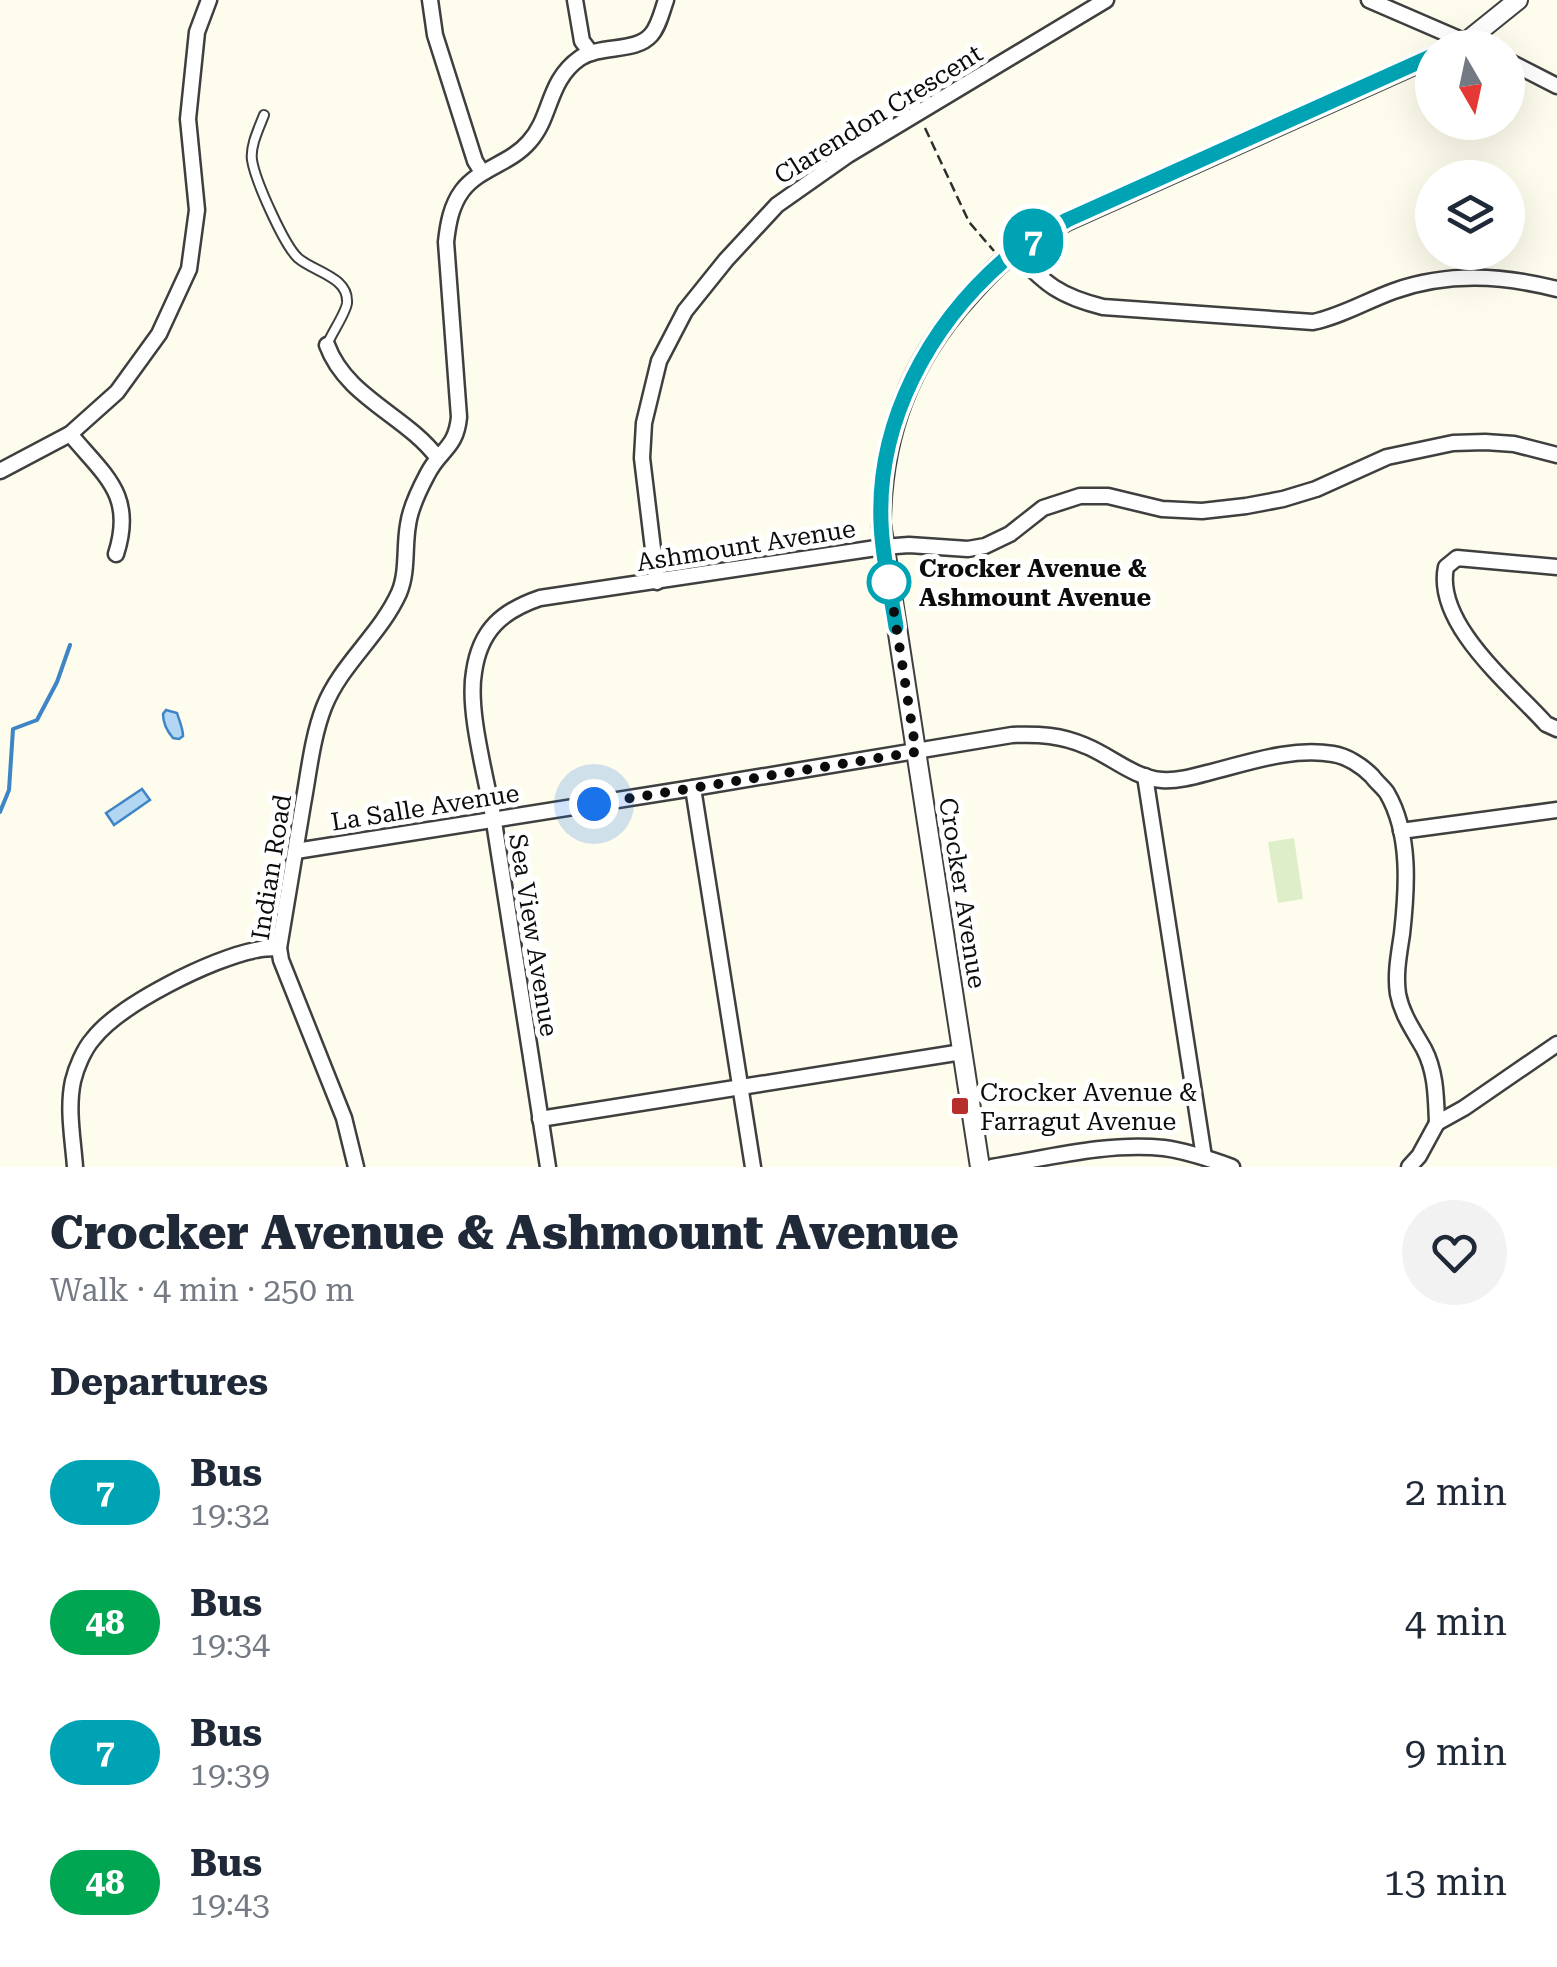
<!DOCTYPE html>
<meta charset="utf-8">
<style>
body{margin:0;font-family:"Roboto Serif",serif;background:#f2f2f3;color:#1f2937;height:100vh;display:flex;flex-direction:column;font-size:38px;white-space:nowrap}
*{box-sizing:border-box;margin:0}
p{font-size:32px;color:#747a83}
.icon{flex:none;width:55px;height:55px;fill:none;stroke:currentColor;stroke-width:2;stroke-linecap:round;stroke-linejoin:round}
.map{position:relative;height:1167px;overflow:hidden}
.drawer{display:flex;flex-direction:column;background:#fff;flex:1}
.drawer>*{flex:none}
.badge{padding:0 20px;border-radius:32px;font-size:35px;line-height:65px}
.needle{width:65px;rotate:171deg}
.buttons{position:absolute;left:1415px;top:30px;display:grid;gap:20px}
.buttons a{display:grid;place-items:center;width:110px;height:110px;border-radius:50%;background:#fff;box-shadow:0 10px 40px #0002;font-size:50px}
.you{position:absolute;width:50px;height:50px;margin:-25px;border:8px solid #fff;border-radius:50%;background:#1a73e8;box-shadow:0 0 0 15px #1a73e833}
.map>.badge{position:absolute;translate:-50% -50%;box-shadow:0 0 0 5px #fff}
h2{padding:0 50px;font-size:38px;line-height:90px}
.round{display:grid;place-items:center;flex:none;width:105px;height:105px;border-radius:52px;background:#f2f2f3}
.headline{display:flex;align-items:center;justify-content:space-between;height:170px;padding:0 50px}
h1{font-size:48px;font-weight:800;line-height:75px}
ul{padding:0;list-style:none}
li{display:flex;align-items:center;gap:30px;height:130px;padding:0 50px}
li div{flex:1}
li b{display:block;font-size:38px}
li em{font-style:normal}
li .badge{min-width:110px;font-weight:700;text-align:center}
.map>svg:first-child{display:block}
.pitch{fill:#deeec9}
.water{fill:#b3d6f3;stroke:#3d85c7;stroke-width:2.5}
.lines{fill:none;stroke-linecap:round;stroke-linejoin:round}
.stream{stroke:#3d85c7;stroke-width:4}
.service-casing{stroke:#3f3f3f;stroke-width:12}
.minor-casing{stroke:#3f3f3f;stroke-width:19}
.tertiary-casing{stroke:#3f3f3f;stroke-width:22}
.path{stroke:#2e2e2e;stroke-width:2.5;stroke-dasharray:10 5;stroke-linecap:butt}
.service{stroke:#fff;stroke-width:8}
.minor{stroke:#fff;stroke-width:14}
.tertiary{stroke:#fff;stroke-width:18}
.line-casing{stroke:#fff;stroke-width:22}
.line{stroke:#00a3b4;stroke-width:15}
.walk{stroke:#0c0c0c;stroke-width:10;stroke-dasharray:0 18}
.stop-dot{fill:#fff;stroke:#00a3b4;stroke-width:5}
.poi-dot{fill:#b62f2a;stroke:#fff;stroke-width:4}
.labels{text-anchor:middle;stroke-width:10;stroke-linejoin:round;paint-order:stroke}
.street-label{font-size:25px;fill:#0c0c0c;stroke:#fff}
.stop-label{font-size:25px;font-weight:bold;fill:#0c0c0c;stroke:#fff;text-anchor:start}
.poi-label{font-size:25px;fill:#0c0c0c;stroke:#fff;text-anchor:start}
</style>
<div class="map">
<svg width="1557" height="1167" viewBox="0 0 1557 1167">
<rect width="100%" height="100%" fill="#fefcec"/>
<polygon class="pitch" points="1294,838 1303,899 1278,903 1268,842"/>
<g class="water">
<path d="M166 710 177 713C179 720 183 728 183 736L179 739 173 738C167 731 163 724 163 714Z"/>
<polygon points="142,789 150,800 114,825 106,813"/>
</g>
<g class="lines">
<polyline class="stream" points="0,812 9,790 13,729 37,720 57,682 70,645"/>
<defs>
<path id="service" d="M264 115C259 128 250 146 252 160 255 180 284 245 298 258 314 272 349 277 347 303 346 313 331 334 327 345"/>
<g id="minor">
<polyline points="430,0 435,35 475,161 482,172"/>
<polyline points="575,0 582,41 591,53"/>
<polyline points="1369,0 1480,48"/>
<polyline points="1508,61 1557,86"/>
<path d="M1015 252C1045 284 1059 296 1103 307L1313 322C1342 316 1366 301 1394 291 1448 272 1502 275 1557 289"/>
<path d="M327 345C346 397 405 415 437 457"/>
<path d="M70 434C105 476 135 495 116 554"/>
<polyline points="0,471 70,434 117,392 159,334 189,269 197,210 188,119 197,32 209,0"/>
<path d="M1557 567 1457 558 1446 567C1434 624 1512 686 1546 724L1557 729"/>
<polyline points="657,582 642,458 644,423 659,361 685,311 726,260 777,205 848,155 1106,0"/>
<polyline points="1145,776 1204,1157"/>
<polyline points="693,788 753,1167"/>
<polyline points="1401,831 1557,810"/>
<path d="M296 851 693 788 1012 735C1039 734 1061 735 1086 746 1111 756 1134 778 1162 780 1177 781 1192 777 1207 773 1248 763 1290 747 1333 754 1347 756 1362 766 1372 776 1376 782 1383 787 1387 793 1411 834 1407 889 1402 934 1399 954 1395 974 1398 994 1402 1015 1414 1031 1424 1049 1436 1072 1436 1097 1437 1123"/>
<polyline points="540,1119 962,1052"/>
<polyline points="1437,1123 1464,1108 1557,1044"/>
<path d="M75 1167C73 1139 67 1109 73 1081 76 1068 84 1049 93 1039 120 1004 213 958 256 950 263 948 272 948 279 948"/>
<path d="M356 1167 344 1118 281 960 279 948C287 900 295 852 303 804 309 772 312 738 324 707 341 664 380 635 399 593 408 572 404 547 408 525 410 509 419 490 427 475 440 449 456 449 459 417L446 242C448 224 451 206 462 191 479 168 510 164 529 142 552 117 547 81 580 58 602 44 635 53 651 35 659 26 662 11 666 0"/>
<path d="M548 1167C530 1052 513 937 494 822 487 779 467 712 474 672 480 630 502 611 540 598L883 547 909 545 968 549 985 546 1010 534 1043 508 1080 496H1108L1162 509 1202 511 1246 506 1283 499 1316 489 1387 457 1453 443 1485 442 1514 444 1557 455"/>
<path d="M992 1167C1048 1158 1107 1142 1164 1148 1187 1151 1210 1159 1232 1167"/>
<polyline points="1409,1167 1419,1156 1437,1123"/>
</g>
<g id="tertiary">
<polyline points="1453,48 1467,41 1518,0"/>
<path d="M980 1167 881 523C882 435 909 362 969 296 983 281 997 264 1014 253 1031 241 1049 231 1067 221L1432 57"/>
</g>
</defs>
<use href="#service" class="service-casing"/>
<use href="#minor" class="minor-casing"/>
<use href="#tertiary" class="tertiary-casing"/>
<polyline class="path" points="925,128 969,222 994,251"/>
<use href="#service" class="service"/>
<use href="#minor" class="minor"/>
<use href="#tertiary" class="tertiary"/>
</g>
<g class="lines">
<defs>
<path id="line" d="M896 627C891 593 882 557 881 522 877 421 929 326 1003 261 1021 244 1046 233 1067 220L1432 56"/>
</defs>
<use href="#line" class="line-casing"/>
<use href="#line" class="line"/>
<polyline class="walk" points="594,804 916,752 888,574 889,582"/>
</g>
<circle class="stop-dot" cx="889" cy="582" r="20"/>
<rect class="poi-dot" x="950" y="1096" width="20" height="20" rx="5"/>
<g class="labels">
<g class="street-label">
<text transform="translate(878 114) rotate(-32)" y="9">Clarendon Crescent</text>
<text transform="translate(746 545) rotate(-9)" y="9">Ashmount Avenue</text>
<text transform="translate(425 807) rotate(-9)" y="9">La Salle Avenue</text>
<text transform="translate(271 867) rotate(-81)" y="9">Indian Road</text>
<text transform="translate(963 893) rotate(81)" y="9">Crocker Avenue</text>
<text transform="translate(534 935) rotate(81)" y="9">Sea View Avenue</text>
</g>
<g class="stop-label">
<text x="919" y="577">Crocker Avenue &amp;<tspan x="919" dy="29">Ashmount Avenue</tspan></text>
</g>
<g class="poi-label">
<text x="980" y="1101">Crocker Avenue &amp;<tspan x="980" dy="29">Farragut Avenue</tspan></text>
</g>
</g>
</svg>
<div class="buttons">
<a><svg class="needle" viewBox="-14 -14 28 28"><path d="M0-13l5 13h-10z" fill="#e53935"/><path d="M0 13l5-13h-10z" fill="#747a83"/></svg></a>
<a><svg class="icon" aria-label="layers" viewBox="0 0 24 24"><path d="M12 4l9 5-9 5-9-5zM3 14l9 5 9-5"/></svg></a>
</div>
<div class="you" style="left:594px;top:804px"></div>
<b class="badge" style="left:1033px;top:241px;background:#00a3b4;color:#fff">7</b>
</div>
<section class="drawer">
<div class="headline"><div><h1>Crocker Avenue &amp; Ashmount Avenue</h1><p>Walk · 4 min · 250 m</p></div><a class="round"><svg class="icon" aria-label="heart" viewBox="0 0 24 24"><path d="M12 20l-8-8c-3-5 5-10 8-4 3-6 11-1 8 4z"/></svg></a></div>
<h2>Departures</h2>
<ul>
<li><span class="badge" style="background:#00a3b4;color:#fff">7</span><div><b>Bus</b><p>19:32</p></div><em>2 min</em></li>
<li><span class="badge" style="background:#00a651;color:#fff">48</span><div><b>Bus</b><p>19:34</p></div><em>4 min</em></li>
<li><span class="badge" style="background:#00a3b4;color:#fff">7</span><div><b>Bus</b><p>19:39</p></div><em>9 min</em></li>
<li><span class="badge" style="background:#00a651;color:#fff">48</span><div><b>Bus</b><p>19:43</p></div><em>13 min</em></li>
</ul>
</section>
